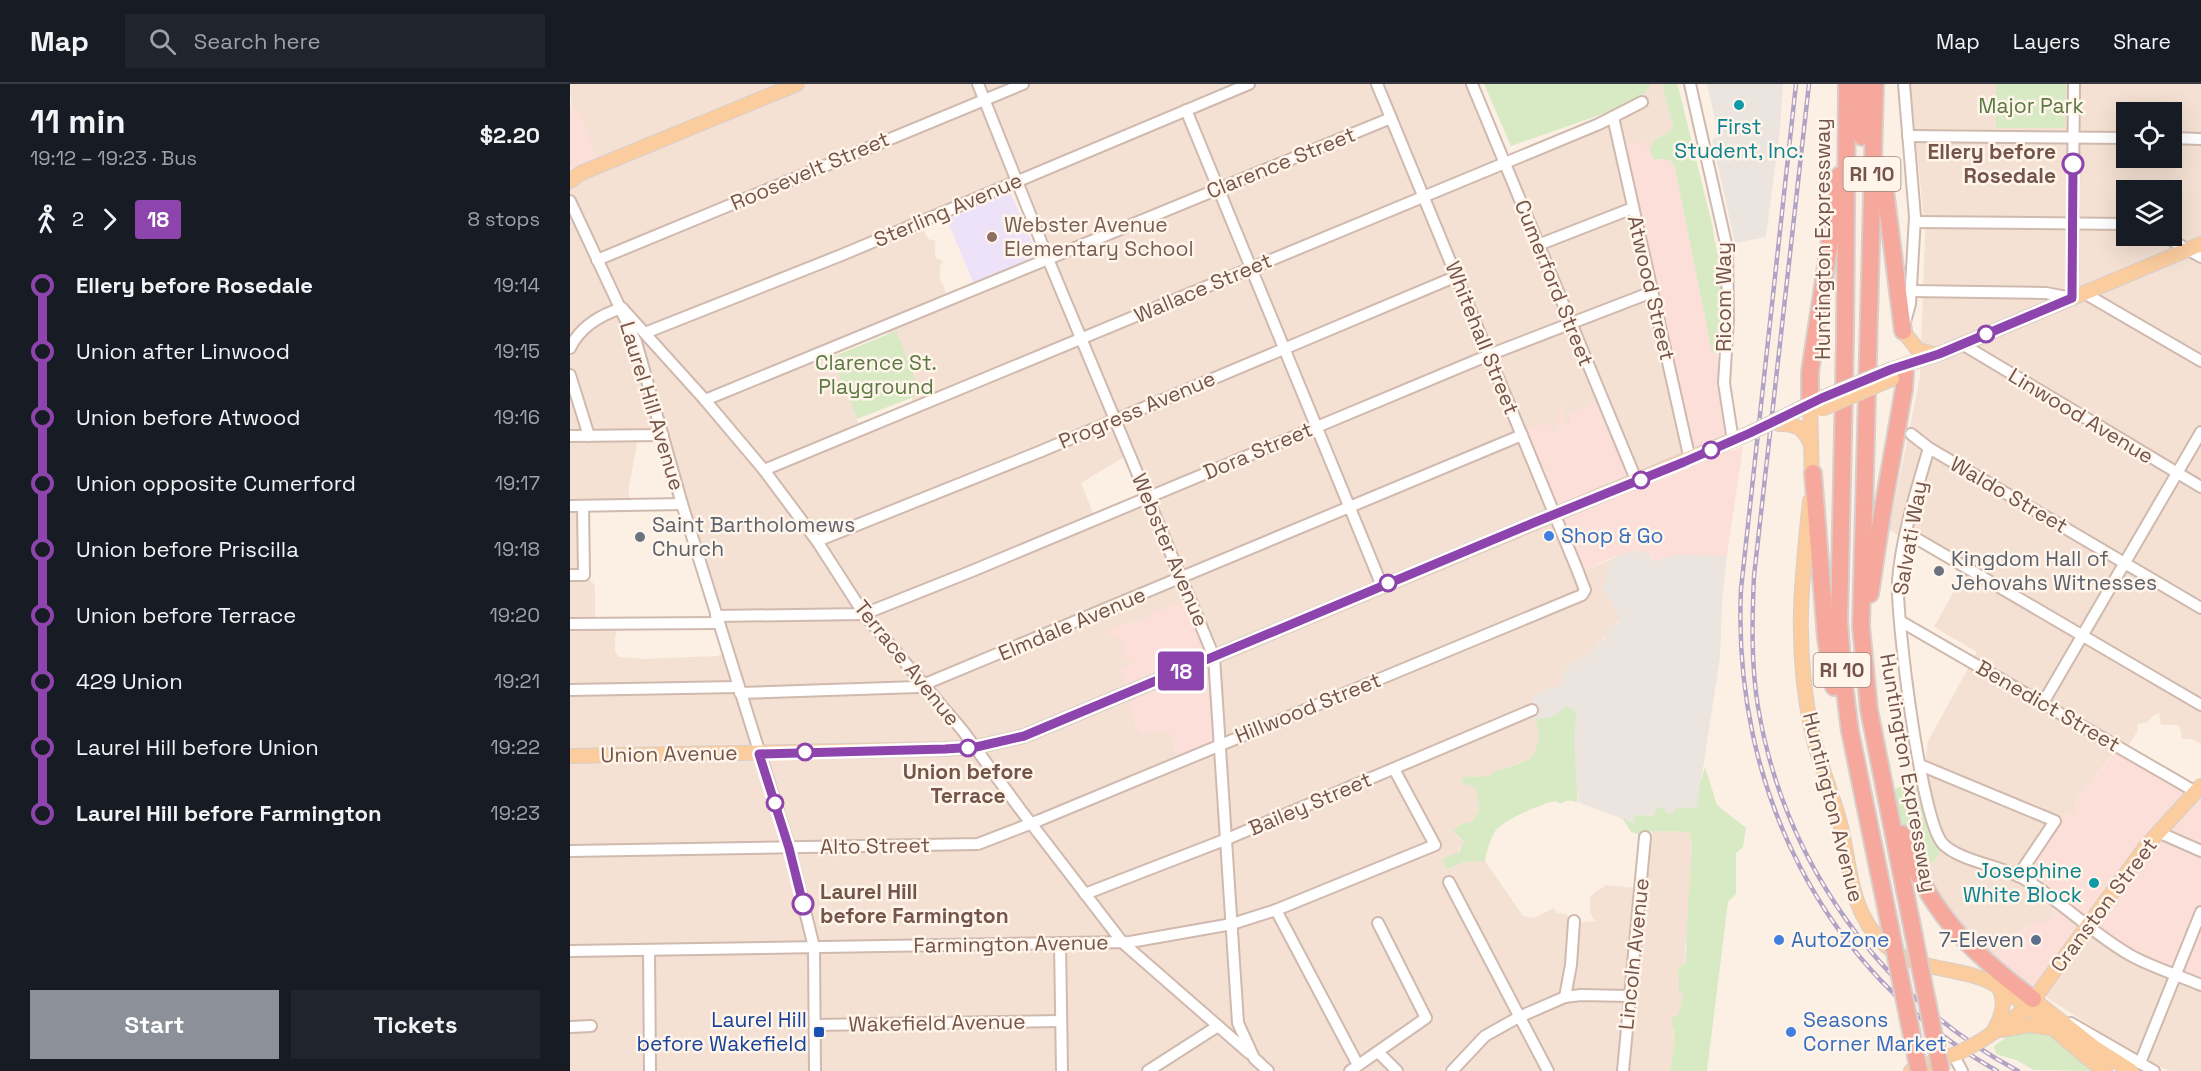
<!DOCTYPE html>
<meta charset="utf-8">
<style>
body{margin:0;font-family:"Space Grotesk",sans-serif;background:#20242c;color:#f1f3f6;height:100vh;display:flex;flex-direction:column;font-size:22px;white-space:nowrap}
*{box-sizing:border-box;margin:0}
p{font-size:20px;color:#9ea1a6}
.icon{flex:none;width:33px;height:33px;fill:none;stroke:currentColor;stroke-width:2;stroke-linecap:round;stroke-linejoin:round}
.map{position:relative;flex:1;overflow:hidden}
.sheet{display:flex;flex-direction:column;background:#171b24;width:570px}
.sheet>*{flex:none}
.badge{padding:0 12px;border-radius:4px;font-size:21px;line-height:39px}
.controls{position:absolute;left:1546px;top:18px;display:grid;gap:12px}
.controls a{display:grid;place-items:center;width:66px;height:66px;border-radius:0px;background:#171b24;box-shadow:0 6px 24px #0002;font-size:30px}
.map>.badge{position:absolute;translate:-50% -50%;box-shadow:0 0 0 3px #fff}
.legs{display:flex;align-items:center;gap:9px;height:66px;padding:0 30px;font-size:20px}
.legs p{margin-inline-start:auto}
.head{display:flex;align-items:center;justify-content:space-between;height:102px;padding:0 30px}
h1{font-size:33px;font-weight:700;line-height:45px}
.action{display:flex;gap:12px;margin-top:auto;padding:12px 30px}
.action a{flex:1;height:69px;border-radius:0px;background:#8c9099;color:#fff;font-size:24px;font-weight:700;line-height:69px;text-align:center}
.action a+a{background:#20242c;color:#f1f3f6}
ul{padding:0 30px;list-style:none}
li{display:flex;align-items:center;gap:21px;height:66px;font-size:22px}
li i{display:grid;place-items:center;width:9px;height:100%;margin:0 8px;background:currentColor}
li i::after{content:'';width:15px;height:15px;margin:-8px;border:4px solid;border-radius:50%;background:#171b24}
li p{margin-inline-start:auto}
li:first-child i{background:linear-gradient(#0000 50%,currentColor 0)}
li:last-child i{background:linear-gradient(currentColor 50%,#0000 0)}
header{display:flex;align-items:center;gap:36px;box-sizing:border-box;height:84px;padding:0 30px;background:#171b24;border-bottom:2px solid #363941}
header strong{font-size:28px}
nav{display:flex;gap:33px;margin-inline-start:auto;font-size:21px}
.search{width:420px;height:54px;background:#20242c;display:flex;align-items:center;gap:15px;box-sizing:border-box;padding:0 21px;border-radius:0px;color:#9ea1a6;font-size:22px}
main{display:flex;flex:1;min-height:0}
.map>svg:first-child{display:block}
.residential{fill:#f4e1d3;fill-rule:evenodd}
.commercial{fill:#fcdfd9}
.industrial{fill:#ece4df}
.education{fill:#ede2f8}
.green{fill:#d8eac3}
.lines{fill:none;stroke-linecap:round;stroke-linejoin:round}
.minor-casing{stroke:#d0b9ae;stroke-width:14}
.major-casing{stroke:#d8cfcc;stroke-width:16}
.highway-casing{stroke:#d8cfcc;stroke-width:20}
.minor{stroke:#fff;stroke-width:10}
.major{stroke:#facc9e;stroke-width:14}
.highway{stroke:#f6a89c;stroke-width:16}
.rail-casing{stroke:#b1a3c6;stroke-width:4.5}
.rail{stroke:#fff5eb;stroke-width:2;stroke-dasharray:7;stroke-linecap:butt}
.major-bridge-casing{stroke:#d8cfcc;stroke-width:16;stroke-linecap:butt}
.highway-bridge-casing{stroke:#d8cfcc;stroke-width:20;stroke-linecap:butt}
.major-bridge{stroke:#facc9e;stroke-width:14}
.highway-bridge{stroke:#f6a89c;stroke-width:16}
.line-1-casing{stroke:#fff;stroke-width:14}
.line-1{stroke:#8e44ad;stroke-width:9}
.culture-dot{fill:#0f9aa8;stroke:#fff5eb;stroke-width:2}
.stop-1-dot{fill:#fff;stroke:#8e44ad;stroke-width:3}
.education-dot{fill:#8d6e63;stroke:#fff5eb;stroke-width:2}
.shop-dot{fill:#3f7fe0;stroke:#fff5eb;stroke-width:2}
.worship-dot{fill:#6b7280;stroke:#fff5eb;stroke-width:2}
.service-dot{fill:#5c6f8a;stroke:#fff5eb;stroke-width:2}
.transit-dot{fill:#1a4fb4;stroke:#fff5eb;stroke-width:2}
.labels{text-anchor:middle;stroke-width:5;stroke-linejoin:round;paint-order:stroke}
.shield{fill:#fff5eb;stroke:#9e847a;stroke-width:1.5}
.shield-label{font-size:20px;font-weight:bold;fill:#75544a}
.park-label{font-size:21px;fill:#5a7a42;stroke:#fff5eb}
.culture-label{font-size:21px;fill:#0d838f;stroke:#fff5eb}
.stop-label{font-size:21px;font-weight:bold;fill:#75544a;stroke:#fff5eb;text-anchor:end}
.street-label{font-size:21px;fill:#75544a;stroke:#fff5eb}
.education-label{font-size:21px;fill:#785e54;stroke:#fff5eb;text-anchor:start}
.worship-label{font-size:21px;fill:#5b616d;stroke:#fff5eb;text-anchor:start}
.shop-label{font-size:21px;fill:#366cbe;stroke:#fff5eb;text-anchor:start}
.service-label{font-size:21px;fill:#4e5e75;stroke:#fff5eb;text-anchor:end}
.transit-label{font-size:21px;fill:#164399;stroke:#fff5eb;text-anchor:end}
</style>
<header>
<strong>Map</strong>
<div class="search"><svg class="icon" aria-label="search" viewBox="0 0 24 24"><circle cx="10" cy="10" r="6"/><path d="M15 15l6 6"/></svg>Search here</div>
<nav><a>Map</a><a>Layers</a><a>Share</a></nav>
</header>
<main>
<section class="sheet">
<div class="head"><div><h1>11 min</h1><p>19:12 – 19:23 · Bus</p></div><b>$2.20</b></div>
<div class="legs"><svg class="icon" aria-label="walk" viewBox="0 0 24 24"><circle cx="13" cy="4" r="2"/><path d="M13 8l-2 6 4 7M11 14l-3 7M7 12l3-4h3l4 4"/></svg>2<svg class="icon" aria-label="forward" viewBox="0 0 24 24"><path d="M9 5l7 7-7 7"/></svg><b class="badge" style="background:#8e44ad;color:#fff">18</b><p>8 stops</p></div>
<ul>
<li><i style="color:#8e44ad"></i><b>Ellery before Rosedale</b><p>19:14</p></li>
<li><i style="color:#8e44ad"></i><span>Union after Linwood</span><p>19:15</p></li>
<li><i style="color:#8e44ad"></i><span>Union before Atwood</span><p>19:16</p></li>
<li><i style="color:#8e44ad"></i><span>Union opposite Cumerford</span><p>19:17</p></li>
<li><i style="color:#8e44ad"></i><span>Union before Priscilla</span><p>19:18</p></li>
<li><i style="color:#8e44ad"></i><span>Union before Terrace</span><p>19:20</p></li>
<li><i style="color:#8e44ad"></i><span>429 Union</span><p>19:21</p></li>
<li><i style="color:#8e44ad"></i><span>Laurel Hill before Union</span><p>19:22</p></li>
<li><i style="color:#8e44ad"></i><b>Laurel Hill before Farmington</b><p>19:23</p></li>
</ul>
<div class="action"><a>Start</a><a>Tickets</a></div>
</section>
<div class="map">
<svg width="1631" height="987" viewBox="0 0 1631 987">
<rect width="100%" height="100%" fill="#fcf0e5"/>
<g class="residential">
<path d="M0 0H901L934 77 1043 36 1035 0H1094L1092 2 1103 42 1099 49 1085 55 1082 66 1078 68 1119 378 1070 399 1000 330V341L995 338 992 321 989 339 985 348 981 346 979 339 1011 488 1049 472 1044 523 1051 534 1017 572 1000 579 993 590 990 604 958 631 965 635 969 645V662L960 675 948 679 939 684 926 686 923 690 900 701 907 705 909 726 903 737 889 741 884 750 894 757 878 786 894 778 915 777 953 832 964 834 984 824 987 829 996 830 1006 839 1025 837 1020 829V814L1025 808 1036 801 1075 805 1082 747 1119 748 1122 760 1118 846 1115 864 1116 879 1108 883 1109 908 1114 909 1108 931 1103 941 1104 963 1100 987H0V102L30 82 2 26ZM449 100 477 178 380 217 370 195V182L373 177 367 175 365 171V160L367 157 358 155 350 139ZM316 246 324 270 338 274 341 311 346 325 291 347 262 268ZM68 354H93L157 569 147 572 74 575 49 573 45 568V555L49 539 25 537V501L14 490V421L59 419V404ZM559 370 577 414 525 434 511 399ZM576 535 611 679 605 665 603 651 600 648 581 646 573 651 567 645 558 606 550 584 562 581 561 557H554L552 554V540Z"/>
<path d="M1340 0H1631V660L1621 655H1612L1610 643 1606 641H1591L1589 629 1582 632 1578 638 1568 640 1567 648 1556 665 1549 663 1506 716 1505 730 1493 732 1490 826 1478 839 1464 838 1430 863 1420 876 1347 788 1353 696 1358 657 1407 568 1364 543 1394 489 1319 446 1350 293 1355 146ZM1557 28H1602V74H1557ZM1557 106H1602V152H1557Z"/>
<polygon points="1525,848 1631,904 1631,987 1600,987 1577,978 1476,913"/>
</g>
<g class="commercial">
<polygon points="0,20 2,26 9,27 30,82 0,102"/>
<polygon points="1075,57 1078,68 1080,67 1083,75 1100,76 1105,84 1142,268 1147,270 1153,328 1162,367 1173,362 1157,472 1102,471 1085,477 1081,472 1050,472 1041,474 1011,488 952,347 979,338 981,346 985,348 989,339 989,320 992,320 995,338 999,340 1001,329 1031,317 1067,397 1119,378 1050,62"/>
<polygon points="619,516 644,571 652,661 611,679 605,665 603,651 600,648 581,646 572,652 567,645 565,634 562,631 555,611 558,606 550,584 562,581 561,576 554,575 552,561 561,558 554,557 552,554 541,553 537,547 552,540 576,535 579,530"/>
<polygon points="1550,663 1624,706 1631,702 1631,904 1525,848 1476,913 1457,903 1420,876 1430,863 1464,838 1472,837 1478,839 1490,826 1491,823 1449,795 1487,736 1493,732 1505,730 1506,716"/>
</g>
<g class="industrial">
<polygon points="1137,0 1213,0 1210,45 1196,153 1165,159 1142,55 1149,53"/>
<polygon points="1063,467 1076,468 1085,477 1102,471 1157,472 1152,516 1150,573 1127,723 1105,725 1104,728 1097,730 1087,728 1084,732 1063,731 1067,739 1059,738 1053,733 1053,735 1008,718 1004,671 1004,642 1007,628 987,630 976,635 965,635 958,631 962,626 962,611 982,603 990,603 993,590 1000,579 1017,572 1035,553 1042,542 1047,540 1051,534 1033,506 1040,478 1051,471"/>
</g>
<polygon class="education" points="440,108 468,172 404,200 376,134"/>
<g class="green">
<polygon points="914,0 1081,0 1076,8 1047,25 941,62"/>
<path d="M1094 0H1107L1109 6 1143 144C1143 158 1150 171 1151 185 1154 213 1149 241 1147 270L1142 268 1105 84 1100 76 1083 75 1080 67 1085 55 1099 49 1103 42 1092 2Z"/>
<polygon points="1426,0 1496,0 1495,44 1426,44"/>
<polygon points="326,247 351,310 287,335 262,273"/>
<path d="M996 622 1007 628C1001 659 1008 689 1007 719 1001 715 997 716 990 720L986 717C974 718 933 737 926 746 921 752 916 770 915 777L894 778 877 786 872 775 889 768 894 757 883 748 889 741 903 737 909 726 907 705 900 701 891 700 893 693C904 692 920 696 926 686 939 685 948 679 960 675 970 660 971 652 965 635 979 635 986 632 996 622Z"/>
<path d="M1135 683 1147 721 1176 744 1173 763 1166 769V810L1158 818 1137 987H1100C1103 970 1107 951 1101 935L1108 931 1114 909 1109 908 1108 883 1116 879C1116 840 1120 800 1122 760L1119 748 1082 747 1069 750 1061 748 1053 735V733L1060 738 1066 739 1063 731 1084 732 1087 723 1093 724 1097 730 1104 728 1105 725 1127 723 1130 700Z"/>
<polygon points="1353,696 1374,760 1365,777 1345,784 1317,707"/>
<polygon points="1450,948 1467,948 1483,954 1522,987 1464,986 1446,976 1426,970 1424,964 1425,961 1442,950"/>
</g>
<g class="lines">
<defs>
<g id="minor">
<polyline points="408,0 478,175 644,573 668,939 684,974 698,987"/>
<polyline points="902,0 1067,398"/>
<polyline points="1120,0 1157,164 1158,235 1154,299 1163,357"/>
<polyline points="1334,0 1345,133 1340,220 1335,238"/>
<polyline points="616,26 812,502"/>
<polyline points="1043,33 1120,376"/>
<polyline points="1338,52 1557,54"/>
<polyline points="1602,54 1631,55"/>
<polyline points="0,117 66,258 112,420 219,763 244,863 245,987"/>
<polyline points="1345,138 1557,140"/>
<polyline points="1594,152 1631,173"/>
<polyline points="968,161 1063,124"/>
<polyline points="27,176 453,0"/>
<polyline points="1340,207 1476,209 1502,214 1504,0"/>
<polyline points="1514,209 1631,277"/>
<polyline points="52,224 135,316 194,386 247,457 294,530 393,647 450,725 553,859 679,969"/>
<polyline points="75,249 274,170 679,0"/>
<polyline points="1392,260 1631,403"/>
<path d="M0 264C10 243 30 231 52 224"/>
<polyline points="0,291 19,352"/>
<polyline points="135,316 821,34"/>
<polyline points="1341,350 1359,364 1631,524"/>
<polyline points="0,352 93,351"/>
<path d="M1359 364C1347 404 1331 455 1328 497 1326 534 1351 737 1373 760 1391 778 1434 782 1456 796 1492 818 1523 850 1560 871 1581 883 1608 891 1631 901"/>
<polyline points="194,386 1029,40 1072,18"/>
<polyline points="0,422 112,420"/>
<polyline points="1337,449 1631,621"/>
<polyline points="247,457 469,368 887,192"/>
<polyline points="0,491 14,491 13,422"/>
<polyline points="146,532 294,530 402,487 919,271 1082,208"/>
<polyline points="1330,537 1626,708"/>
<polyline points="0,540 148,539"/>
<polyline points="0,606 168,603"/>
<polyline points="170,609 348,603 952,351"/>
<polyline points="1473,619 1631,348"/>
<polyline points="1350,681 1485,737 1448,792"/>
<polyline points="1588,748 1631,767"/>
<polyline points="0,767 408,760 470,736 1012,511 1015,506 1007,485 807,0"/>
<polyline points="879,798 978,987"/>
<polyline points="515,810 657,755 962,626"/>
<polyline points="706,826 788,981"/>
<polyline points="490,859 492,987"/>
<polyline points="79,866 80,987"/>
<polyline points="0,867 560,858 662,840 706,826 865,761 824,685"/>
<polyline points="995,913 1001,881 1004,837"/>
<polyline points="1501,939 1584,987"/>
<polyline points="245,941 490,937"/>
<polyline points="0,943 21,942"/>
<polyline points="808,968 827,987"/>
<polyline points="1384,972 1392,987"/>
<polyline points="1570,979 1631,828"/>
<polyline points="578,987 648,942"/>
<polyline points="780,987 856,934 808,839"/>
<polyline points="882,987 915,952 949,933 995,913 1011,911 1060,912"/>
<polyline points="1053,987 1075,753"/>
</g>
<g id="major">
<polyline points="0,97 11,89 227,0"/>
<polyline points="1333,247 1348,266 1364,270"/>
<polyline points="1322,285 1369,270 1631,160"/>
<polyline points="1240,319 1242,398"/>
<polyline points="1209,335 1247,316"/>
<path d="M1209 340C1226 339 1235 345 1241 361"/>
<path d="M1240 417C1231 500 1224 565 1242 648 1249 680 1263 711 1271 743 1281 786 1280 828 1314 860 1345 889 1389 881 1424 900 1463 922 1498 961 1535 987"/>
<polyline points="0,672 375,665 406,663 454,652 1180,349"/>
<polyline points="1463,915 1525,964 1561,987"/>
<polyline points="1433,946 1459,941 1479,944"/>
<path d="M1423 948C1432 933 1437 918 1428 902"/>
<polyline points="1409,958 1441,937 1461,919 1577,761 1631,702"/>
<polyline points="1341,987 1388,969"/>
</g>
<g id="highway">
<polyline points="1277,0 1275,256 1269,537 1273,592 1280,647 1317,828"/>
<polyline points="1305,0 1291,542 1299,626 1341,837"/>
<polyline points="1292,53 1293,0"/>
<polyline points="1312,82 1333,247"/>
<polyline points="1240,319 1240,288 1270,91"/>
<polyline points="1243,389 1256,554 1264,603"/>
<polyline points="1300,510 1312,430 1334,305 1335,288"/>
<path d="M1332 750C1357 828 1401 868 1463 915"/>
</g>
</defs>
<use href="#minor" class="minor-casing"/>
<use href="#major" class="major-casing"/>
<use href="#highway" class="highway-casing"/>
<use href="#minor" class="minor"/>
<use href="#major" class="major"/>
<use href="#highway" class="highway"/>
<defs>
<g id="rail">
<path d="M1226 0 1171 505C1162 702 1252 888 1427 987"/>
<path d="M1239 0 1184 492C1182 536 1181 580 1188 623 1214 778 1310 913 1448 987"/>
</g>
</defs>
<use href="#rail" class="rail-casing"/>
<use href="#rail" class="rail"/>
<defs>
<g id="major-bridge">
<polyline points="1252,314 1322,285"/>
<polyline points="1252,325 1322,295"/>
<polyline points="1180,349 1209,335"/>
<polyline points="1388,969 1409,958"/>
</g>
<g id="highway-bridge">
<polyline points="1317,828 1349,987"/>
<polyline points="1341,837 1371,987"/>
</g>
</defs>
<use href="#major-bridge" class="major-bridge-casing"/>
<use href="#highway-bridge" class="highway-bridge-casing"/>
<use href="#major-bridge" class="major-bridge"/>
<use href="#highway-bridge" class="highway-bridge"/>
</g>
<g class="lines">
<defs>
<polyline id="line-1" points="233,820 219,764 189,670 375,665 406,663 454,652 963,439 1114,378 1180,349 1252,314 1322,285 1369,270 1502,214 1503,80"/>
</defs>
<use href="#line-1" class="line-1-casing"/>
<use href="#line-1" class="line-1"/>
</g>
<g class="culture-dot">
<circle cx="1169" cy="21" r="6"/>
<circle cx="1524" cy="799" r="6"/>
</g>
<g class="stop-1-dot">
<circle cx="1503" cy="80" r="10"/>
<circle cx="1416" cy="250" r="8"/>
<circle cx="1141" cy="366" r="8"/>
<circle cx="1071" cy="396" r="8"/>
<circle cx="818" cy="499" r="8"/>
<circle cx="398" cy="664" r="8"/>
<circle cx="235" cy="668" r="8"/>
<circle cx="205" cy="719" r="8"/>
<circle cx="233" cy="820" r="10"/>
</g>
<circle class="education-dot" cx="422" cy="153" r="6"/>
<g class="shop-dot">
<circle cx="979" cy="452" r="6"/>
<circle cx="1209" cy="856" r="6"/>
<circle cx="1221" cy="948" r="6"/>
</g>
<g class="worship-dot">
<circle cx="70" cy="453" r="6"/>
<circle cx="1369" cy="487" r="6"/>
</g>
<circle class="service-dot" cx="1466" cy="856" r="6"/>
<rect class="transit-dot" x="243" y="942" width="12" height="12" rx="3"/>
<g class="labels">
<g class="shield">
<rect x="1273.5" y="73" width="57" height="34" rx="4.5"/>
<rect x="1243.5" y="569" width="57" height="34" rx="4.5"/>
</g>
<g class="shield-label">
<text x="1302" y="97">RI 10</text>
<text x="1272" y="593">RI 10</text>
</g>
<g class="park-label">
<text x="1461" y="29">Major Park</text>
<text x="306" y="286">Clarence St.<tspan x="306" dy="24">Playground</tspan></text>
</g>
<g class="culture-label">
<text x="1169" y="50">First<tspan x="1169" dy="24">Student, Inc.</tspan></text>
<text x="1512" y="794" text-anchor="end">Josephine<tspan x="1512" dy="24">White Block</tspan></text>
</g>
<g class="stop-label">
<text x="1486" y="75">Ellery before<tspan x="1486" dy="24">Rosedale</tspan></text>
<text x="398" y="695" text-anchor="middle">Union before<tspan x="398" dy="24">Terrace</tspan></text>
<text x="250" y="815" text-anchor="start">Laurel Hill<tspan x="250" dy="24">before Farmington</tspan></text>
</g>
<g class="street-label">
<text transform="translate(711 79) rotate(-22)" y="7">Clarence Street</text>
<text transform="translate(240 87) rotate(-23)" y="7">Roosevelt Street</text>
<text transform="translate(378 126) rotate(-23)" y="7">Sterling Avenue</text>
<text transform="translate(1253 155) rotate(-90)" y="7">Huntington Expressway</text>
<text transform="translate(984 199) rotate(68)" y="7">Cumerford Street</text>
<text transform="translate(633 204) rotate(-23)" y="7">Wallace Street</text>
<text transform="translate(1081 204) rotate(77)" y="7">Atwood Street</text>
<text transform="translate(1154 213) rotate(-90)" y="7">Ricom Way</text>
<text transform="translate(912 254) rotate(68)" y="7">Whitehall Street</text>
<text transform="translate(82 322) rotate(73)" y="7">Laurel Hill Avenue</text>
<text transform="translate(567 326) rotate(-23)" y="7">Progress Avenue</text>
<text transform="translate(1511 332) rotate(31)" y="7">Linwood Avenue</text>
<text transform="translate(688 367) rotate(-23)" y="7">Dora Street</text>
<text transform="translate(1439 411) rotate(30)" y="7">Waldo Street</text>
<text transform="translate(1340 454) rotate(-80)" y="7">Salvati Way</text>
<text transform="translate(600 466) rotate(67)" y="7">Webster Avenue</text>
<text transform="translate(502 540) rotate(-23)" y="7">Elmdale Avenue</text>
<text transform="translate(337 579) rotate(51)" y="7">Terrace Avenue</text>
<text transform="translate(1478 622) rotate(30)" y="7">Benedict Street</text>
<text transform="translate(738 624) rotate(-22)" y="7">Hillwood Street</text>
<text transform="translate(99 670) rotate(-1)" y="7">Union Avenue</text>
<text transform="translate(1338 689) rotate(80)" y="7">Huntington Expressway</text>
<text transform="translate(740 720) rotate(-23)" y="7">Bailey Street</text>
<text transform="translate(1263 723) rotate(76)" y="7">Huntington Avenue</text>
<text transform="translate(305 762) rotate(-1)" y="7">Alto Street</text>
<text transform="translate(1534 821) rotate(-53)" y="7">Cranston Street</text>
<text transform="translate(441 860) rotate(-1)" y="7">Farmington Avenue</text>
<text transform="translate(1064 870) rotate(-84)" y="7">Lincoln Avenue</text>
<text transform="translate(367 939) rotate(-1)" y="7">Wakefield Avenue</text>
</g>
<g class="education-label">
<text x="434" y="148">Webster Avenue<tspan x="434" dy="24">Elementary School</tspan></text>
</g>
<g class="worship-label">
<text x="82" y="448">Saint Bartholomews<tspan x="82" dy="24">Church</tspan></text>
<text x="1381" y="482">Kingdom Hall of<tspan x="1381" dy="24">Jehovahs Witnesses</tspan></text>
</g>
<g class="shop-label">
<text x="991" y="459">Shop &amp; Go</text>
<text x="1221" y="863">AutoZone</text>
<text x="1233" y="943">Seasons<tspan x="1233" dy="24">Corner Market</tspan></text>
</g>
<g class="service-label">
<text x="1454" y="863">7-Eleven</text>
</g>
<g class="transit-label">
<text x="237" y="943">Laurel Hill<tspan x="237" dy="24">before Wakefield</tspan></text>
</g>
</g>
</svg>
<div class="controls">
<a><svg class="icon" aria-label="locate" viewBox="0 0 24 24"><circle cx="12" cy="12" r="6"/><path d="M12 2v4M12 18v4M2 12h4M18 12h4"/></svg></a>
<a><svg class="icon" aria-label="layers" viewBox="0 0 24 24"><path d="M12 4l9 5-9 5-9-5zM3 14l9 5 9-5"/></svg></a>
</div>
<b class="badge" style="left:611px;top:587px;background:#8e44ad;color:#fff">18</b>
</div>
</main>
